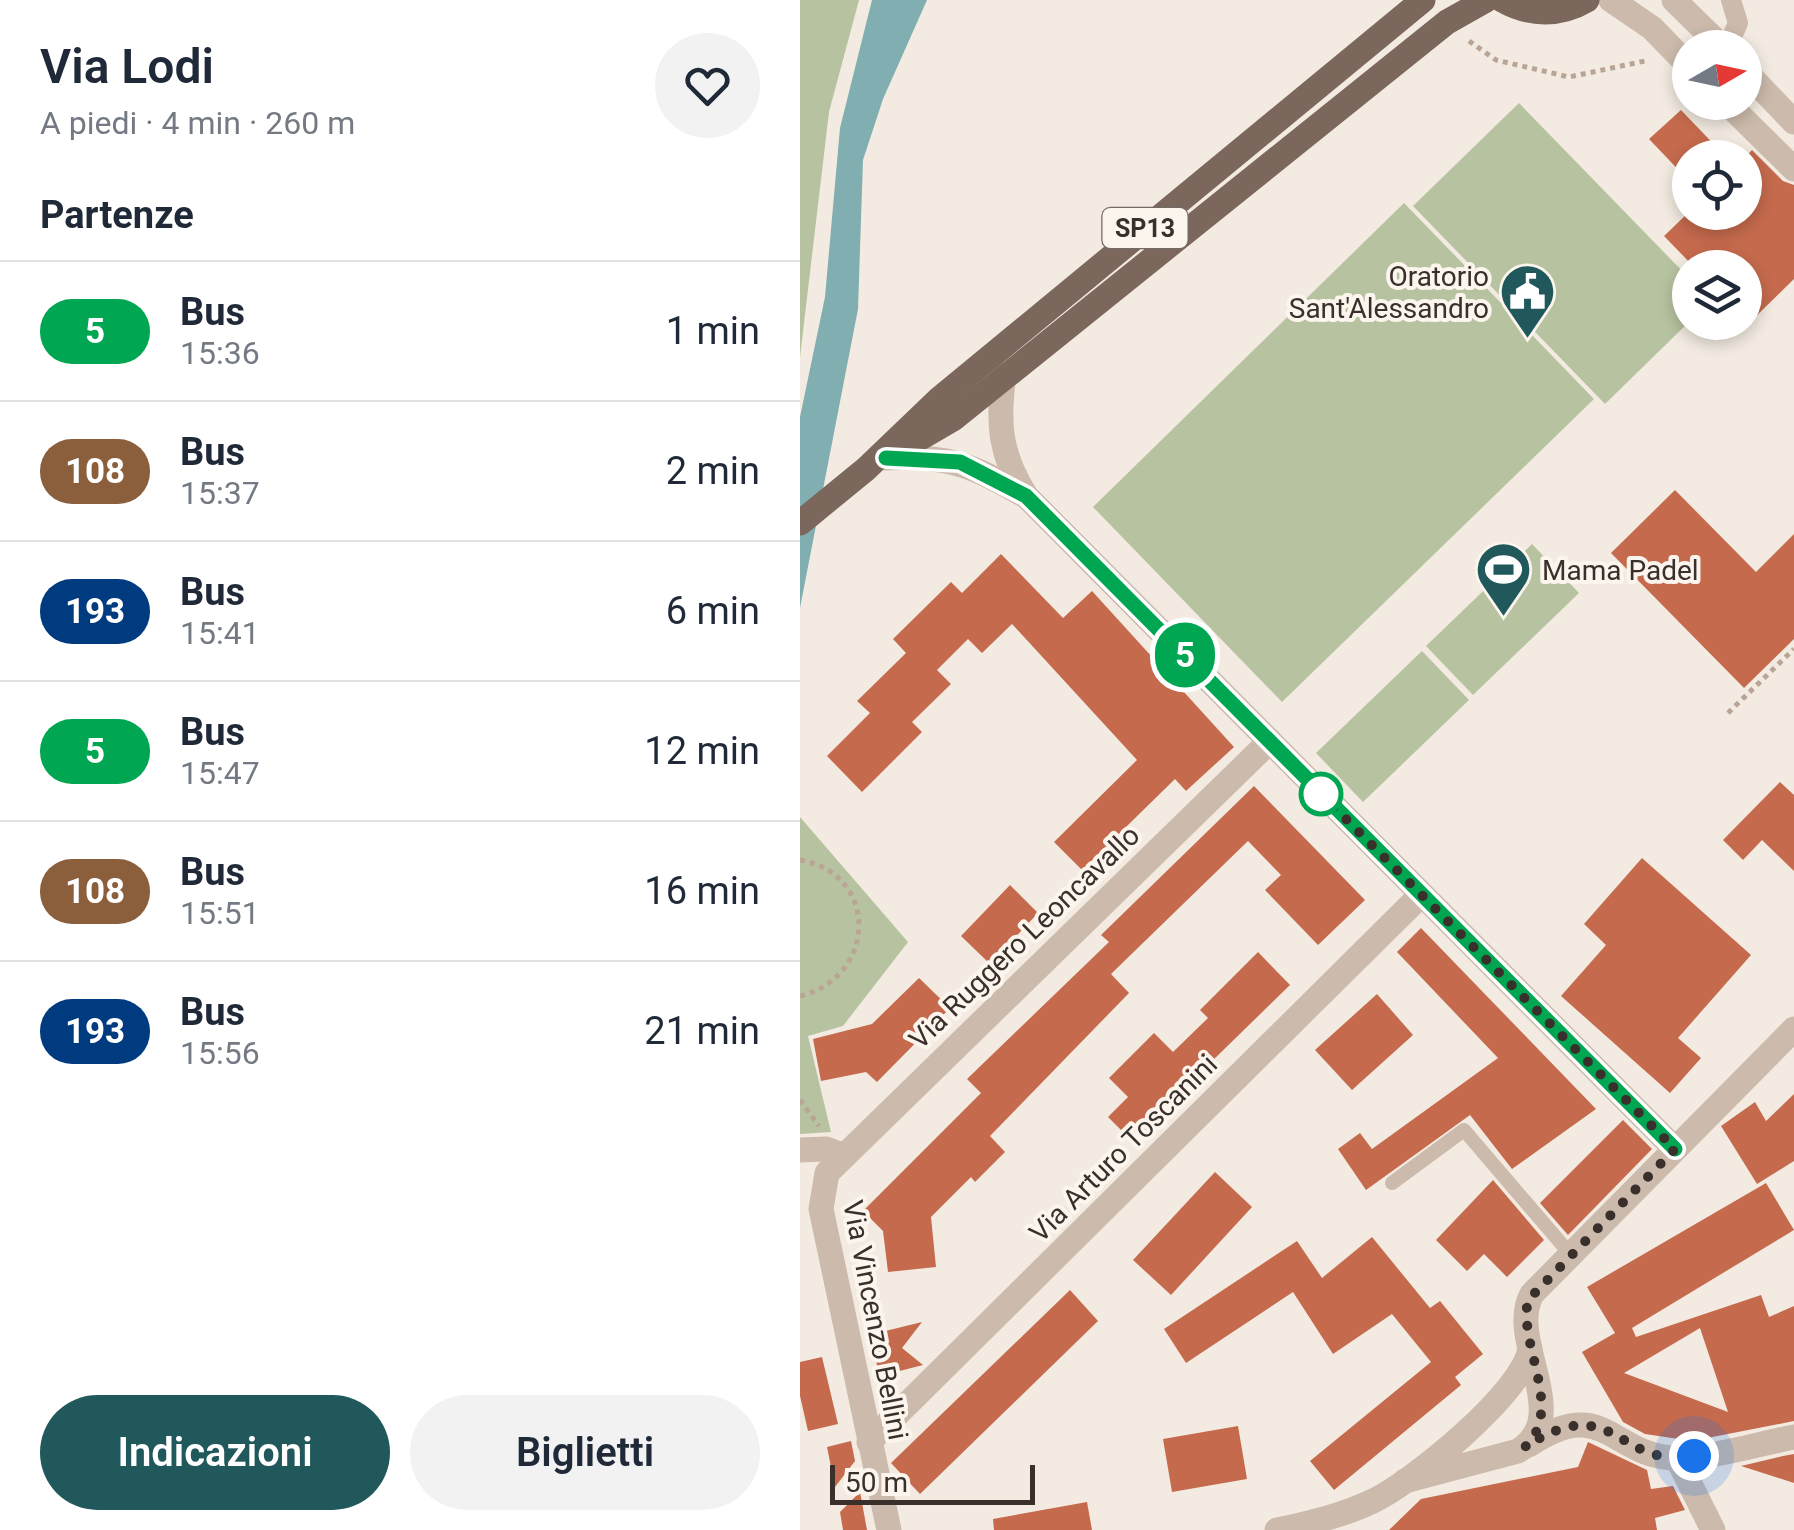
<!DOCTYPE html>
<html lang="it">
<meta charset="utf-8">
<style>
body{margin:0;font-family:Roboto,sans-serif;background:#f2f2f3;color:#1f2937;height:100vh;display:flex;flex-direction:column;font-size:38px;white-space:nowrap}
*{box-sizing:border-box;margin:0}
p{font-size:32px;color:#747a83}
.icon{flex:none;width:55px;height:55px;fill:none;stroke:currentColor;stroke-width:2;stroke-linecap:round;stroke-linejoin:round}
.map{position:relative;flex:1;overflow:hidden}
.panel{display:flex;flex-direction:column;background:#fff;width:800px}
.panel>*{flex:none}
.badge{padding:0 20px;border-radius:32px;font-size:35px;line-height:65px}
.needle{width:65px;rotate:81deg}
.fabs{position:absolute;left:872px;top:30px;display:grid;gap:20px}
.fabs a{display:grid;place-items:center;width:90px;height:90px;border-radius:50%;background:#fff;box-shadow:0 5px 15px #0003;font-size:50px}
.scale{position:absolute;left:30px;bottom:25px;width:205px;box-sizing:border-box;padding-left:10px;border:5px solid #3a302b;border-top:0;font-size:28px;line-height:35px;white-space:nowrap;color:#3a302b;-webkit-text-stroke:8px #fbf5ee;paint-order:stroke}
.you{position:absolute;width:50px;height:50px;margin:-25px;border:8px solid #fff;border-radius:50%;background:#1a73e8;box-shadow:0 0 0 15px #1a73e833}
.map>.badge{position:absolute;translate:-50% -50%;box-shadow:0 0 0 5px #fff}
h2{padding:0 40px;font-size:38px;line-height:90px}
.round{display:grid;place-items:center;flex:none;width:105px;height:105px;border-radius:52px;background:#f2f2f3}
.head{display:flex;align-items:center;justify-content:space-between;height:170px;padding:0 40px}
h1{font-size:48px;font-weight:600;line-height:75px}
.action{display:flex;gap:20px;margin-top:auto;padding:20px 40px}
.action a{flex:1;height:115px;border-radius:60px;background:#20585c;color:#fff;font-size:40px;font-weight:600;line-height:115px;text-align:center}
.action a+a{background:#f2f2f3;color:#1f2937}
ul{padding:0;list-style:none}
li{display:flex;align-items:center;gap:30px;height:140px;padding:0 40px;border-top:2px solid #e0e1e3}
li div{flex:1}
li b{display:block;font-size:38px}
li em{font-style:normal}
li .badge{min-width:110px;font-weight:700;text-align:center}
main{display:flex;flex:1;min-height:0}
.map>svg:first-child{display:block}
.green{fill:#b7c3a0}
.water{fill:#80aeb1}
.building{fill:#c56a4d;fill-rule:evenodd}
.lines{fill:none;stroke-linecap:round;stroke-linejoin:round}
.path{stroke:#b8a596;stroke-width:5;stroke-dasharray:5 5;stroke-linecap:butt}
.service{stroke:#ccbbac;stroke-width:14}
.pedestrian{stroke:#ccbbac;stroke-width:20}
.minor{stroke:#ccbbac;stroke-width:25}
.primary{stroke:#7c675c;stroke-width:25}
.line-casing{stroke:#fff;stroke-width:22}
.line{stroke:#00a651;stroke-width:15}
.walk{stroke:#3a302b;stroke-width:10;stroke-dasharray:0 18}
.stop-dot{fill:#fff;stroke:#00a651;stroke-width:5}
.labels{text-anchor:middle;stroke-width:8;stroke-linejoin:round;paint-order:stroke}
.shield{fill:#fbf5ee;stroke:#746b66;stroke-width:2.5}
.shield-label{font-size:25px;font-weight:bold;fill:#3a302b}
.poi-label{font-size:28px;fill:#3a302b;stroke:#fbf5ee;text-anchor:end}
.street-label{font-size:28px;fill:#3a302b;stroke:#fbf5ee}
</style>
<main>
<section class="panel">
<div class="head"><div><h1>Via Lodi</h1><p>A piedi · 4 min · 260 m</p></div><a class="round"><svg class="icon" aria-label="heart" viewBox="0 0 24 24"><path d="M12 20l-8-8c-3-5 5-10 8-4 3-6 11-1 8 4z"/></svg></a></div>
<h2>Partenze</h2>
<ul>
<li><span class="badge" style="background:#00a651;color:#fff">5</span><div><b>Bus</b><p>15:36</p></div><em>1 min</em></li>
<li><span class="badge" style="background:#8b5e3c;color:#fff">108</span><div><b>Bus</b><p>15:37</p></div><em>2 min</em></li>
<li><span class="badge" style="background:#003b80;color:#fff">193</span><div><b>Bus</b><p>15:41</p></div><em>6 min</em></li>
<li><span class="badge" style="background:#00a651;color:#fff">5</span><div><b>Bus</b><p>15:47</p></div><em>12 min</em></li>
<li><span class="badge" style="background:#8b5e3c;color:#fff">108</span><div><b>Bus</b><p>15:51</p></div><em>16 min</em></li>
<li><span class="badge" style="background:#003b80;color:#fff">193</span><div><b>Bus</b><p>15:56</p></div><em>21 min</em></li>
</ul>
<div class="action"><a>Indicazioni</a><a>Biglietti</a></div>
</section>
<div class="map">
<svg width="994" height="1530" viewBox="0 0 994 1530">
<rect width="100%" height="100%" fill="#f3ebe1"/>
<g class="green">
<polygon points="0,0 59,0 29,112 0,357"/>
<polygon points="719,103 890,279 890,321 805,404 613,206"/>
<polygon points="604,203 794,399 482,702 293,507"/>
<polygon points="732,544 779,593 673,695 626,646"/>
<polygon points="622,651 669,700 563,802 516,753"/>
<polygon points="0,817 108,942 43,1026 8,1036 31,1132 0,1134"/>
</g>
<polygon class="water" points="72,0 127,0 83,99 63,160 58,309 0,608 0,417 25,297 40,128"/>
<g class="building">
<polygon points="881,110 927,158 890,158 890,182 849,139"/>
<polygon points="952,150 983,181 994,185 994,279 945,327 945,268 895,268 864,236 889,212 945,212 945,157"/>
<polygon points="875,490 956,572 994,534 994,639 944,688 811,553"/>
<polygon points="201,554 263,618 292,591 434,747 386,791 375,779 282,870 254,842 337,760 212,624 182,653 168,639 137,670 151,684 112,722 122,732 62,792 27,756 70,713 57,701 106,653 93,639 151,582 162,593"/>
<polygon points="980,782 994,795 994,871 962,840 943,860 923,840"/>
<polygon points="454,786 565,900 518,945 465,890 481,875 448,841 311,974 329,993 190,1136 205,1152 175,1182 171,1177 131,1217 136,1267 88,1272 83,1231 63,1211 181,1093 167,1079 309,942 301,935"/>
<polygon points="842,858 951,955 878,1038 901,1058 870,1093 761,996 806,945 784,924"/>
<polygon points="210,885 238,913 190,964 161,936"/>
<polygon points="621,928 796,1109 712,1169 670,1115 566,1190 538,1149 560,1133 572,1149 698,1058 597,952"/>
<polygon points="458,952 490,985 408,1065 413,1071 337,1146 308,1117 328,1097 309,1078 354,1033 373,1052 408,1018 400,1010"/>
<polygon points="119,978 150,1008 77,1082 66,1072 21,1081 13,1039 72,1024"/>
<polygon points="577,994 613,1035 552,1090 515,1050"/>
<polygon points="994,1094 994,1161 957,1184 921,1126 955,1102 966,1121"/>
<polygon points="823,1120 852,1149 768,1235 740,1203"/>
<polygon points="415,1172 452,1207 371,1295 333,1260"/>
<polygon points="693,1180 744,1240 707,1277 684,1254 667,1271 636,1240"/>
<path d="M966 1183 994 1230 832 1328 836 1337 961 1295 969 1317 994 1306V1421L892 1441 845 1434 823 1422 782 1352 815 1333 787 1287ZM900 1328 928 1412 824 1373Z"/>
<polygon points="572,1237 630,1308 640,1301 683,1354 655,1377 661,1385 534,1490 510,1461 631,1362 592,1314 533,1354 493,1292 386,1363 364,1329 497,1241 522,1278"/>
<polygon points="270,1290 298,1321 120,1494 91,1463"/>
<polygon points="122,1322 102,1348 123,1365 80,1376 69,1335"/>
<polygon points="22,1357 38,1424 8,1431 0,1396 0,1362"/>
<polygon points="438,1426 447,1479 372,1492 363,1439"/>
<polygon points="51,1441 55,1461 35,1487 27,1447"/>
<polygon points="788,1442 847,1470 851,1489 873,1486 885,1510 855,1518 857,1530 589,1530 621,1499 778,1467"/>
<polygon points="994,1454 994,1483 941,1466 983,1456"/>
<polygon points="60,1492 67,1530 43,1530 40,1512"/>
<polygon points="287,1502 292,1530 194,1530 193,1519"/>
</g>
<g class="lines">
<g class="path">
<polyline points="669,41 696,60 769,77 845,61"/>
<polyline points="928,713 994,649"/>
<path d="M0 860C80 874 77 977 0 996"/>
<polyline points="0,1100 19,1126"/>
</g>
<polyline class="service" points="592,1183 664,1130 771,1255"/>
<polyline class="pedestrian" points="927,48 938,23 931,0"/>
<g class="minor">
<polyline points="811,0 852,28 890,67"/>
<polyline points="874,0 923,48"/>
<polyline points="945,71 994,122"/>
<polyline points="926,102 994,169"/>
<path d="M204 375C197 423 200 455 226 496L875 1149"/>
<path d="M86 458C146 455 171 464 222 494"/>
<polyline points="0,1150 26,1149 42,1155"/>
<polyline points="69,1442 620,896"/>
<path d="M729 1445C806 1393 812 1459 879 1458 917 1457 957 1444 994 1437"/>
<polyline points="877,1458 913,1530"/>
<path d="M605 1481 718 1451C775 1417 706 1340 732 1294L994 1029"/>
<polyline points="89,1530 21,1209 27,1173 470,741"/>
<path d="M477 1530C509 1523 542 1516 573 1501 613 1482 724 1392 730 1348"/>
</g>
<g class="primary">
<path d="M702 0C730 16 760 16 787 0"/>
<polyline points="105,447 153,419 647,22 686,0"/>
<polyline points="0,523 66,469 138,400 623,0"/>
</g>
</g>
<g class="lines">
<defs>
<polyline id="line" points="86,458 160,462 226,496 875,1149"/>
</defs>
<use href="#line" class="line-casing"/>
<use href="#line" class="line"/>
<path class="walk" d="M521 794 875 1149 728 1300C718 1346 765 1409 725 1447 815 1388 817 1470 894 1456"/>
</g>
<defs>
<symbol id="civic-pin" viewBox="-11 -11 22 30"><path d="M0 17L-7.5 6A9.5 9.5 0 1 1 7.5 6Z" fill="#20585c" stroke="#fbf5ee"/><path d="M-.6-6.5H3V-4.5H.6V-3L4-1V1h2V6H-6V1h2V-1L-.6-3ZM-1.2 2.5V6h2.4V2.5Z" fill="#fff"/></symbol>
<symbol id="stadium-pin" viewBox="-11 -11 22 30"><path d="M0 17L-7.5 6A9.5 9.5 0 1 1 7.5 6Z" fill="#20585c" stroke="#fbf5ee"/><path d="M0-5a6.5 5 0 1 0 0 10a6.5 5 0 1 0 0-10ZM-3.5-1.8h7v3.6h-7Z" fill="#fff"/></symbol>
</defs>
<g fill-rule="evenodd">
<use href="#civic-pin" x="696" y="260" width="63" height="86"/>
<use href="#stadium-pin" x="672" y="538" width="63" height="86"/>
</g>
<circle class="stop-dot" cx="521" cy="794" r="20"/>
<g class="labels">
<rect class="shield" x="302.5" y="208" width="85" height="40" rx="8"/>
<g class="shield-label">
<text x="345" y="237">SP13</text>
</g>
<g class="poi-label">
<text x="689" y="286">Oratorio<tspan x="689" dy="32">Sant'Alessandro</tspan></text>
<text x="742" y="580" text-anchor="start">Mama Padel</text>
</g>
<g class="street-label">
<text transform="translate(224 937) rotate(-44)" y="10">Via Ruggero Leoncavallo</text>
<text transform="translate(323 1148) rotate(-45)" y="10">Via Arturo Toscanini</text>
<text transform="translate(76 1320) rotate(79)" y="10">Via Vincenzo Bellini</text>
</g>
</g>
</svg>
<div class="fabs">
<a><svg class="needle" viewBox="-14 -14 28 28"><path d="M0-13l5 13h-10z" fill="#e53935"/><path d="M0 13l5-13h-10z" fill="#747a83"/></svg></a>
<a><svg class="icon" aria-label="locate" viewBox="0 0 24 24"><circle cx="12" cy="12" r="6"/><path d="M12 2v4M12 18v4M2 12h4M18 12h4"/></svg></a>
<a><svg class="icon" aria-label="layers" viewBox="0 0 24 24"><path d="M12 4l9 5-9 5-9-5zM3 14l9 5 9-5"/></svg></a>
</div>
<div class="scale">50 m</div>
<div class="you" style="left:894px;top:1456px"></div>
<b class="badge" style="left:385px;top:655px;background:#00a651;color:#fff">5</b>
</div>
</main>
